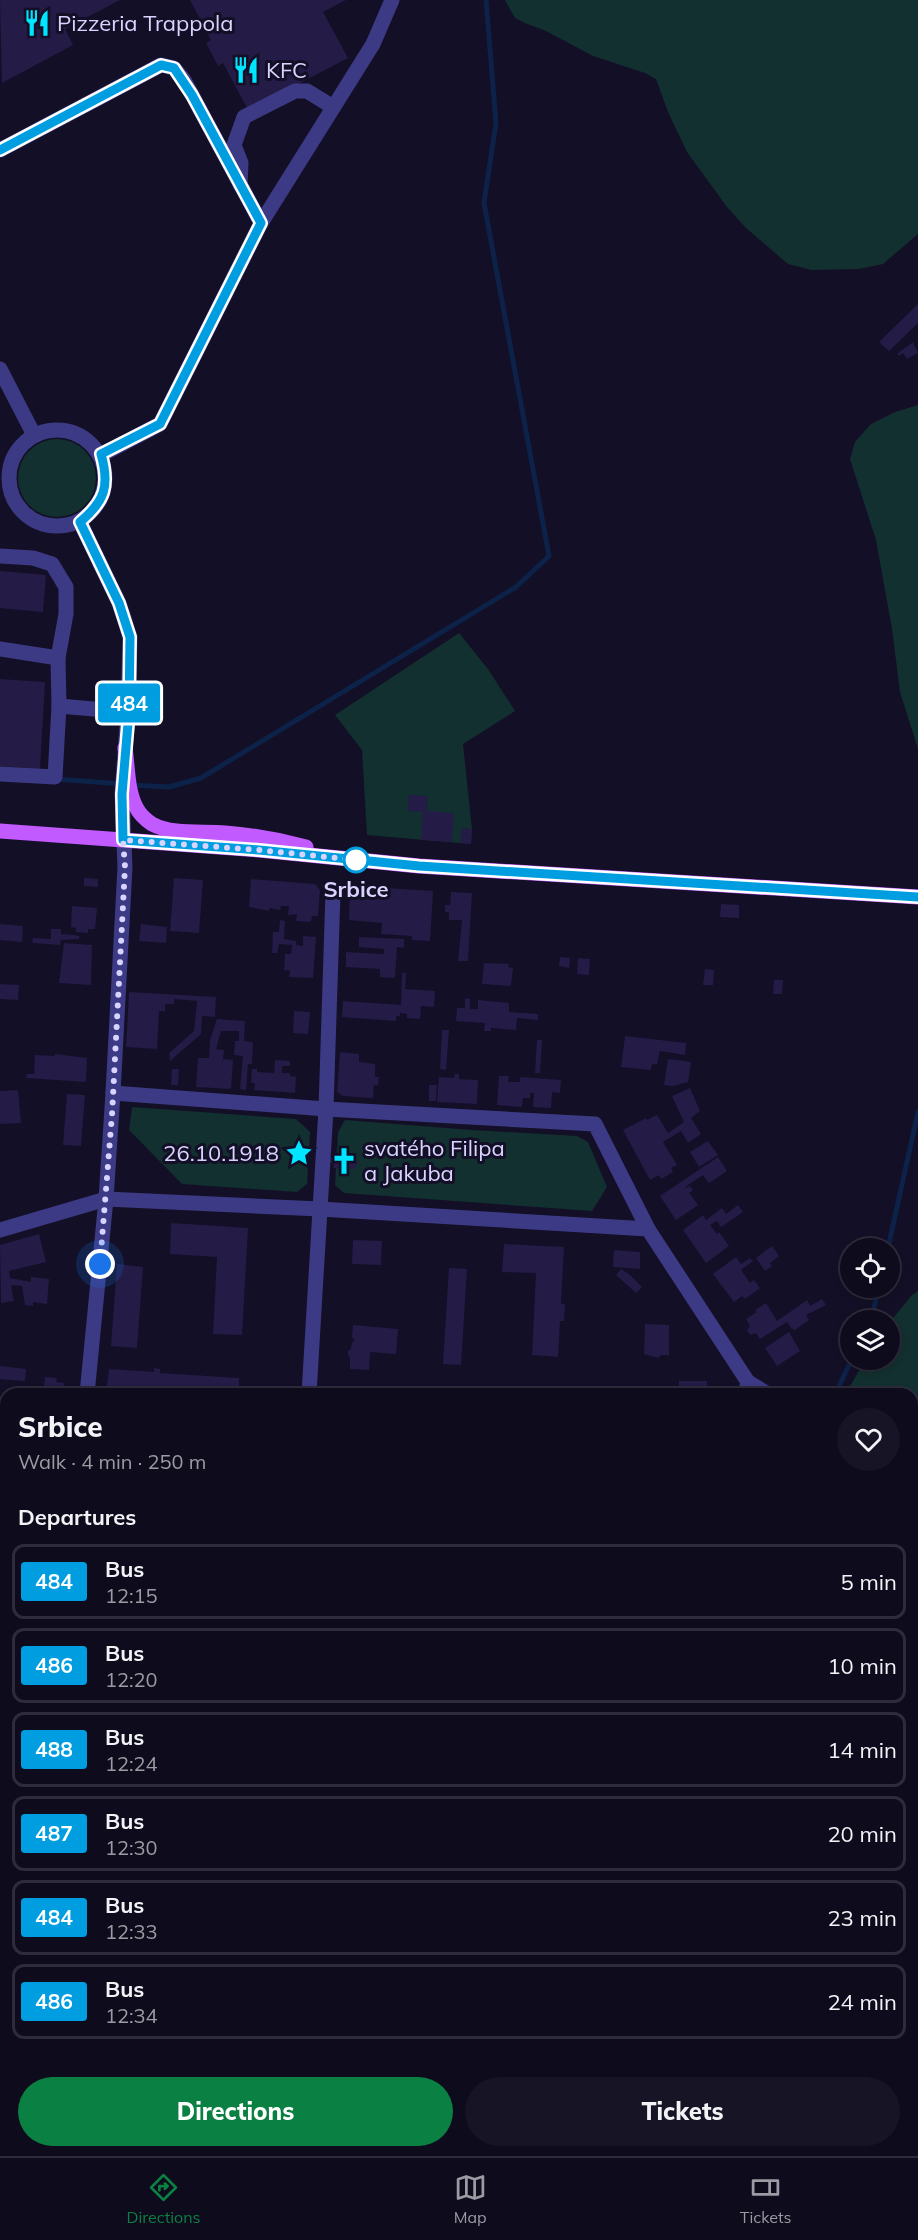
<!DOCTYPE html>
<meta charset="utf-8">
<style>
body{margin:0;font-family:Mulish,sans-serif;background:#171425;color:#f1f3f6;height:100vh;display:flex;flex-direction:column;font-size:22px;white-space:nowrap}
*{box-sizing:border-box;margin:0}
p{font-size:20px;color:#9b9ba3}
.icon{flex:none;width:33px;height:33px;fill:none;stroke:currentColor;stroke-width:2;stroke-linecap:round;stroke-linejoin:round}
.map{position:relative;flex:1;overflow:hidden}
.sheet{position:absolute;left:0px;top:1388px;width:918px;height:770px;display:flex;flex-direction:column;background:#0e0b1c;border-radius:18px 18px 0 0;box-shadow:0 3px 9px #0003,0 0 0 2px #2e2b3b}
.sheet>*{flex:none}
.badge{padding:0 12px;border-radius:4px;font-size:21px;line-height:39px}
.controls{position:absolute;left:840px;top:1238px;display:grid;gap:12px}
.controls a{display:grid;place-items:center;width:60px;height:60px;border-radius:50%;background:#0e0b1c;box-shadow:0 3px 9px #0003,0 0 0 2px #2e2b3b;font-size:30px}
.you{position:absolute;width:30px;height:30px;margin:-15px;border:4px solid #fff;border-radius:50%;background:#1a73e8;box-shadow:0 0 0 9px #1a73e833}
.map>.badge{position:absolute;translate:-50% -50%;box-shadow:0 0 0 3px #fff}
h2{padding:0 18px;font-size:22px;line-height:54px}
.round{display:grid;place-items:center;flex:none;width:63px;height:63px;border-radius:32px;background:#171425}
.head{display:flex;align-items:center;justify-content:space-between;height:102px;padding:0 18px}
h1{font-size:28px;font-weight:800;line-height:45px}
.cta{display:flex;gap:12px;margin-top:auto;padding:12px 18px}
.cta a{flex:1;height:69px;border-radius:36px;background:#0b8043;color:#fff;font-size:24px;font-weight:800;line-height:69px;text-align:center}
.cta a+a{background:#171425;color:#f1f3f6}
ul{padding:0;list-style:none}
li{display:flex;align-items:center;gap:18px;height:75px;margin:0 12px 9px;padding:0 6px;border:3px solid #2e2b3b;border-radius:12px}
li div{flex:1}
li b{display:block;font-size:22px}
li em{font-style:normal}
li .badge{min-width:66px;font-weight:700;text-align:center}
.tabs{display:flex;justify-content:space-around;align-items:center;height:84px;border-top:2px solid #2e2b3b;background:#0e0b1c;font-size:16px;color:#9b9ba3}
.tabs a{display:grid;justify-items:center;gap:3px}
.tabs .active{color:#0b8043}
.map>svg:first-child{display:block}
.green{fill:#12302f}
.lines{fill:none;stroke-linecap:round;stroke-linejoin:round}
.stream{stroke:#0c2248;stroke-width:5}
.building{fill:#241b47}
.minor{stroke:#3d3a85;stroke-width:15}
.major{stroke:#c25bff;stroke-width:15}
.line-casing{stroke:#fff;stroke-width:14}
.line{stroke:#009ee0;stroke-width:9}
.walk{stroke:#d9d4ff;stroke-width:6;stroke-dasharray:0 10.8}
.stop-dot{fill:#fff;stroke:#009ee0;stroke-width:3}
.labels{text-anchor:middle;stroke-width:6;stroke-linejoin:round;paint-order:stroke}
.poi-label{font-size:22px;fill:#d9d4ff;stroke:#130f26;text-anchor:start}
.stop-label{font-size:22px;font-weight:bold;fill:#d9d4ff;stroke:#130f26}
</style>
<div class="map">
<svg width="918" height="2156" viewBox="0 0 918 2156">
<rect width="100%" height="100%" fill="#130f26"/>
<g class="green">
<polygon points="505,0 918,0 918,234 883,264 859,269 811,270 788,264 746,228 727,207 687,152 668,112 656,79 645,73 593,56 546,31 525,23 515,18"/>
<polygon points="918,405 918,749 900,692 892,629 876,540 850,459 855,442 871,424 895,412"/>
<circle cx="57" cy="478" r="39"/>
<polygon points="459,633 488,669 515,711 463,744 472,829 471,844 367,835 362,750 335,715"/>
<polygon points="132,1107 296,1119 310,1132 307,1184 297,1192 182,1184 129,1130"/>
<polygon points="345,1120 472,1130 577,1136 588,1142 607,1187 592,1211 344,1193 335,1185 338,1132"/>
<polygon points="918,1291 918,1511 912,1502 912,1394 846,1393 866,1359 890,1359 890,1322 911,1296"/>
<polygon points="918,1666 918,2156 270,2156 269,2151 912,2151 912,1669"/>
</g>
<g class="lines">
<g class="stream">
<polyline points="56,779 121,784"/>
<polyline points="131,785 169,787 201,778 516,587 549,556 484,203 496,123 486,0"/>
<polyline points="888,1248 918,1112"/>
<polyline points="871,1320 879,1287"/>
<polyline points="835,1394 852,1359"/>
<polyline points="605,2151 609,2156"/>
</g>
</g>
<g class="building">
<polygon points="0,0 120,0 65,29 73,45 2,83"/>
<polygon points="190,0 346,0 323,12 348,58 248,110 223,63 218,66 206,43 211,40"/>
<polygon points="918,304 918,323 889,351 879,342"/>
<polygon points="913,342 918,353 907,359 903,353 899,356 897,354"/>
<polygon points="0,571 46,575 43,612 0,608"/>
<polygon points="0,679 45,682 40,769 0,766"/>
<polygon points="409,795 428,796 427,811 454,813 452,842 421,840 423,812 408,811"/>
<polygon points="462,828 472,829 471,844 460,843"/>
<polygon points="84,878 98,879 98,887 84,886"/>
<polygon points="174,878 203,880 199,933 170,931"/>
<polygon points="251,879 315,884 320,890 318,916 312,916 311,922 296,921 297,914 288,915 289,906 281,906 280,910 269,908 269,911 249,907"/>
<polygon points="354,886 433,891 430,941 412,940 412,936 381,934 382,923 349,920 350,891"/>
<polygon points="451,892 472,893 468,961 458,961 462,920 449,920 449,912 445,912 445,905 450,905"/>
<polygon points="721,904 739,905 739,918 720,917"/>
<polygon points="72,906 97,908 95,929 88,929 88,933 76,932 76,928 71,927"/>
<polygon points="280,920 285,921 284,939 296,941 296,945 303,946 303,936 316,937 313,978 289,977 290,971 284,970 285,954 291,954 292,945 279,944 277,953 272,953 273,932 279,932"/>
<polygon points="0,924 23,926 22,942 0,940"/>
<polygon points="141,924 167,927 166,943 139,941"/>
<polygon points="51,929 61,929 61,934 74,935 79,936 79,939 61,940 60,945 32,943 33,938 51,939"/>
<polygon points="359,937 404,939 404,948 397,947 395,978 380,977 380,969 346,967 346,952 384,954 384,949 359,947"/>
<polygon points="64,943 92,945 91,985 59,983"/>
<polygon points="560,957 570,958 569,968 559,966"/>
<polygon points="578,958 590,959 589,975 577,974"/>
<polygon points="484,963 509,964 508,967 513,968 511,986 482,984"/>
<polygon points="705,969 714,970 713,985 703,985"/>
<polygon points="402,973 406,973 405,989 435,991 434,1007 421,1006 420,1019 407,1018 407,1014 400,1013 400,1016 396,1016 396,1021 342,1017 343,1001 401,1005"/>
<polygon points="774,980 783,980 782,994 773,994"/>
<polygon points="0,984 19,985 18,1000 0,999"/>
<polygon points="129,992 216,997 215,1017 202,1016 201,1034 170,1061 169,1053 194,1031 197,1001 174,999 174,1004 165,1004 165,1011 159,1011 157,1049 126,1047"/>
<polygon points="465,998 470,999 470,1009 478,1009 478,1000 509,1003 509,1012 538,1014 538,1020 517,1018 516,1030 491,1028 491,1031 484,1031 485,1023 456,1021 457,1008 465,1008"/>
<polygon points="294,1011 310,1012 308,1034 293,1033"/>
<polygon points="217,1019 245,1021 244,1041 253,1042 252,1064 248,1064 246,1090 240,1089 243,1056 234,1055 235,1041 239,1041 239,1031 221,1031 216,1049 224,1050 223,1059 233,1060 231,1089 196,1087 198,1058 209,1058 210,1040"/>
<polygon points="442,1030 449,1030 446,1070 440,1069"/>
<polygon points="625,1036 686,1043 685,1055 660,1051 657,1064 652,1064 651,1070 621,1067"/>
<polygon points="537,1040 542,1040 540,1073 535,1073"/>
<polygon points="340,1052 359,1054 359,1062 375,1064 375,1077 379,1077 378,1085 374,1085 373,1098 343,1096 337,1092"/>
<polygon points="55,1054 87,1058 86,1082 26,1078 27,1074 34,1074 35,1055 55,1056"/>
<polygon points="668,1059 691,1062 688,1082 673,1086 664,1085"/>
<polygon points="275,1060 290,1061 290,1066 282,1066 282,1073 290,1073 290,1076 296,1077 295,1093 254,1090 255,1083 251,1083 252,1069 257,1069 257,1072 274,1073"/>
<polygon points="172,1069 179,1069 178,1085 171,1085"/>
<polygon points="455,1074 459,1074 459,1079 478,1080 477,1104 437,1102 439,1077 454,1078"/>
<polygon points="499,1076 509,1076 508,1082 520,1082 520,1077 561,1080 560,1093 552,1092 551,1108 533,1107 534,1093 530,1093 530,1098 523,1098 522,1107 497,1105"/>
<polygon points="429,1085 437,1085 436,1101 429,1101"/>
<polygon points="690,1088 700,1111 691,1118 701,1134 688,1143 681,1131 663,1142 677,1165 671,1168 673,1172 661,1179 659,1175 650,1180 623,1130 646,1118 647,1120 657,1115 668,1133 684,1122 672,1096"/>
<polygon points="18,1090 21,1123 0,1124 0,1091"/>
<polygon points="67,1094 85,1095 81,1146 63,1145"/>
<polygon points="708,1141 718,1155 699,1167 690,1152"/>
<polygon points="335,1153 354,1155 358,1163 354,1169 333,1168 334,1164 330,1163 330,1157 334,1157"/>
<polygon points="718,1157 727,1171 709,1183 703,1175 685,1187 686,1188 690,1186 693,1190 689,1193 698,1205 676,1220 660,1196"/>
<polygon points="738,1205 743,1212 721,1227 717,1221 710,1225 717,1234 719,1232 729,1246 706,1263 683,1230 703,1215 706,1220 722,1208 726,1214"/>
<polygon points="171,1223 248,1228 242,1335 213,1334 217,1257 170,1254"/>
<polygon points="39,1234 46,1262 9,1271 10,1278 31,1282 31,1277 49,1279 47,1304 33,1302 33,1306 25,1305 22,1286 11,1285 14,1301 1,1303 0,1245"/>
<polygon points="353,1240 382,1241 381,1265 352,1264"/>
<polygon points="504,1244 564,1247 561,1304 565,1304 564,1321 560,1321 558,1357 532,1355 536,1273 502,1272"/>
<polygon points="772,1246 779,1256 770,1263 772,1266 765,1271 756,1258"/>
<polygon points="614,1250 640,1252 640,1269 613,1267"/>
<polygon points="736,1257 741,1264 750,1258 753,1261 741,1270 750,1283 754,1280 760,1288 745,1299 742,1296 734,1302 713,1274"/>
<polygon points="117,1264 143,1267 137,1348 111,1346"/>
<polygon points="449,1268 467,1269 461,1365 443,1364"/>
<polygon points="621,1269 629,1274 642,1287 636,1293 616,1275"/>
<polygon points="822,1299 826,1305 806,1315 809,1320 795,1330 791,1328 787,1322 760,1339 756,1333 750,1335 747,1330 750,1326 746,1319 757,1312 755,1310 766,1303 777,1321 807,1300 810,1306"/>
<polygon points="645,1324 669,1325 669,1355 661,1355 658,1358 644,1354"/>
<polygon points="353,1325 398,1329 396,1354 370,1352 369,1370 350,1369 350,1358 348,1355 348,1351 351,1349 352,1342 354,1342 354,1339 352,1338"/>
<polygon points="789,1332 800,1351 777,1366 765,1348"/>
<polygon points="0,1366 26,1369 25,1381 0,1379"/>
<polygon points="154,1368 160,1369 160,1373 239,1378 239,1394 106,1394 109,1369 154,1372"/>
<polygon points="45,1377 57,1378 56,1382 64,1383 63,1394 43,1394"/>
<polygon points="679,1381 707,1381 708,1394 679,1394"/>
<polygon points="0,1747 6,1755 6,1805 0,1797"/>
<polygon points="6,1848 6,1876 0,1881 0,1852"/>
<polygon points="57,2151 79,2151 82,2156 49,2156"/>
<polygon points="107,2151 145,2151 137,2156 110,2156"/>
</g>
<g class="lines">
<g class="minor">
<polyline points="0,150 161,65 174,68 184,80 261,223 160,424 101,455"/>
<polyline points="240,185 241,163 234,145 244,117 295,91 307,91 333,107"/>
<polyline points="261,223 373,44 392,0"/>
<polyline points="0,369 34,435"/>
<circle cx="57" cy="478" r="48"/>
<polyline points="80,522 119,603 130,637 128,712 122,794 125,867 113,1093 106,1199 87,1394"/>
<polyline points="0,556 33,558 52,564 66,587 66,614 58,658"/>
<polyline points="0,649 58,658 59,706 55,777 0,774"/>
<polyline points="59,706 128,712"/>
<polyline points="648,1229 748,1382 745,1394"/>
<polyline points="0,1230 106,1199 320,1209 648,1229 595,1124 326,1109 113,1093"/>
<polyline points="748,1382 768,1394"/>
<polyline points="309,1394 326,1109 333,892"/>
<polyline points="912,1626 918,1639"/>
<polyline points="912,1655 918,1653"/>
<polyline points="0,1668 6,1664"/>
<polyline points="194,2156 202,2151"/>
</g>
<g class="major">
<path d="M125 748C128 767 127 790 136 807 139 813 146 820 152 824 172 835 202 831 225 833 252 835 280 840 306 847"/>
<polyline points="0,831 259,850 419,866 918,897"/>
</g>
</g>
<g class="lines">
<defs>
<path id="line" d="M0 150 161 65 174 68 192 95 261 223 160 424 101 454C110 486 105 501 80 522L119 603 130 637 129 712 122 794 123 840 259 850 419 866 918 897"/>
</defs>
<use href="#line" class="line-casing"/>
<use href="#line" class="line"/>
<polyline class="walk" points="100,1264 112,1115 125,867 123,840 259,850 356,860"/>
</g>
<defs>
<symbol id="restaurant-bare" viewBox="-9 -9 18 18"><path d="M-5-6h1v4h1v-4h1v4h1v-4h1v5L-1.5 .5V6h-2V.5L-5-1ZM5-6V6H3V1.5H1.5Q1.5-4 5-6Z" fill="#00e5ff" stroke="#130f26" stroke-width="2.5" paint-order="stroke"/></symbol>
<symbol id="sight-bare" viewBox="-9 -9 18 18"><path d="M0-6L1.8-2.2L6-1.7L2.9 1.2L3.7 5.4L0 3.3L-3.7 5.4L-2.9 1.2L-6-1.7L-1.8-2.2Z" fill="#00e5ff" stroke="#130f26" stroke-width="2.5" paint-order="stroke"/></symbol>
<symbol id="church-bare" viewBox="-9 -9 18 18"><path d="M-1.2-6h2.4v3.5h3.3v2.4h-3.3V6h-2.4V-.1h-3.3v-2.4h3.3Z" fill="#00e5ff" stroke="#130f26" stroke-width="2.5" paint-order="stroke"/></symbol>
</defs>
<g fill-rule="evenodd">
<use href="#restaurant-bare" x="18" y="4" width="38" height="38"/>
<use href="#restaurant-bare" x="227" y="51" width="38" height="38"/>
<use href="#sight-bare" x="280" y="1134" width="38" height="38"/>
<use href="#church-bare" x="325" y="1142" width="38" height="38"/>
</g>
<circle class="stop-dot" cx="356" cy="860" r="12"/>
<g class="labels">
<g class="poi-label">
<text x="57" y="31">Pizzeria Trappola</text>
<text x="266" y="78">KFC</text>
<text x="364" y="1156">svatého Filipa<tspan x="364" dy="25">a Jakuba</tspan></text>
<text x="279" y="1161" text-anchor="end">26.10.1918</text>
</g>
<g class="stop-label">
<text x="356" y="897">Srbice</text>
</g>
</g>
</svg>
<div class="controls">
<a><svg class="icon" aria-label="locate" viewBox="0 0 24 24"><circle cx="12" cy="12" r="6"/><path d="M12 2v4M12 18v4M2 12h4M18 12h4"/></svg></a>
<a><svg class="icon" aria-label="layers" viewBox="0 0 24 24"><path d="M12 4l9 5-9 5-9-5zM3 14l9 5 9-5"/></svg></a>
</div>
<div class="you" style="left:100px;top:1264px"></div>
<b class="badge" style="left:129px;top:703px;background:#009ee0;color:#fff">484</b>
<section class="sheet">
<div class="head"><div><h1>Srbice</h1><p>Walk · 4 min · 250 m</p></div><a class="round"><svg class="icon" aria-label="heart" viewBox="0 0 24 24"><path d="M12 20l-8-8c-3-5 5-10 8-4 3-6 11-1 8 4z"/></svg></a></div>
<h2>Departures</h2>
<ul>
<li><span class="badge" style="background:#009ee0;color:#fff">484</span><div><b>Bus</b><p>12:15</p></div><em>5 min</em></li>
<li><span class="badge" style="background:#009ee0;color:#fff">486</span><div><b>Bus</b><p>12:20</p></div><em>10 min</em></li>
<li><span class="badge" style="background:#009ee0;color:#fff">488</span><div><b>Bus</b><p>12:24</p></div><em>14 min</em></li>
<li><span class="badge" style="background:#009ee0;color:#fff">487</span><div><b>Bus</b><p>12:30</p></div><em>20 min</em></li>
<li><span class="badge" style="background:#009ee0;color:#fff">484</span><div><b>Bus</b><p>12:33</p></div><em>23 min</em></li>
<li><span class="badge" style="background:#009ee0;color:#fff">486</span><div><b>Bus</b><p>12:34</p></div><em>24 min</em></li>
</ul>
<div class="cta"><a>Directions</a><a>Tickets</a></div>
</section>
</div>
<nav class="tabs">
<a class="active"><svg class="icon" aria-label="directions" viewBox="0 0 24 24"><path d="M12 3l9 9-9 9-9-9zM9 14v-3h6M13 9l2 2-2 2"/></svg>Directions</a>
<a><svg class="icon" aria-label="map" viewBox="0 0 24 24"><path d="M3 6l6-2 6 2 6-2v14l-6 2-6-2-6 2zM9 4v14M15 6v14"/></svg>Map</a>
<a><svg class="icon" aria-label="tickets" viewBox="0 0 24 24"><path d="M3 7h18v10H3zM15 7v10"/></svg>Tickets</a>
</nav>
